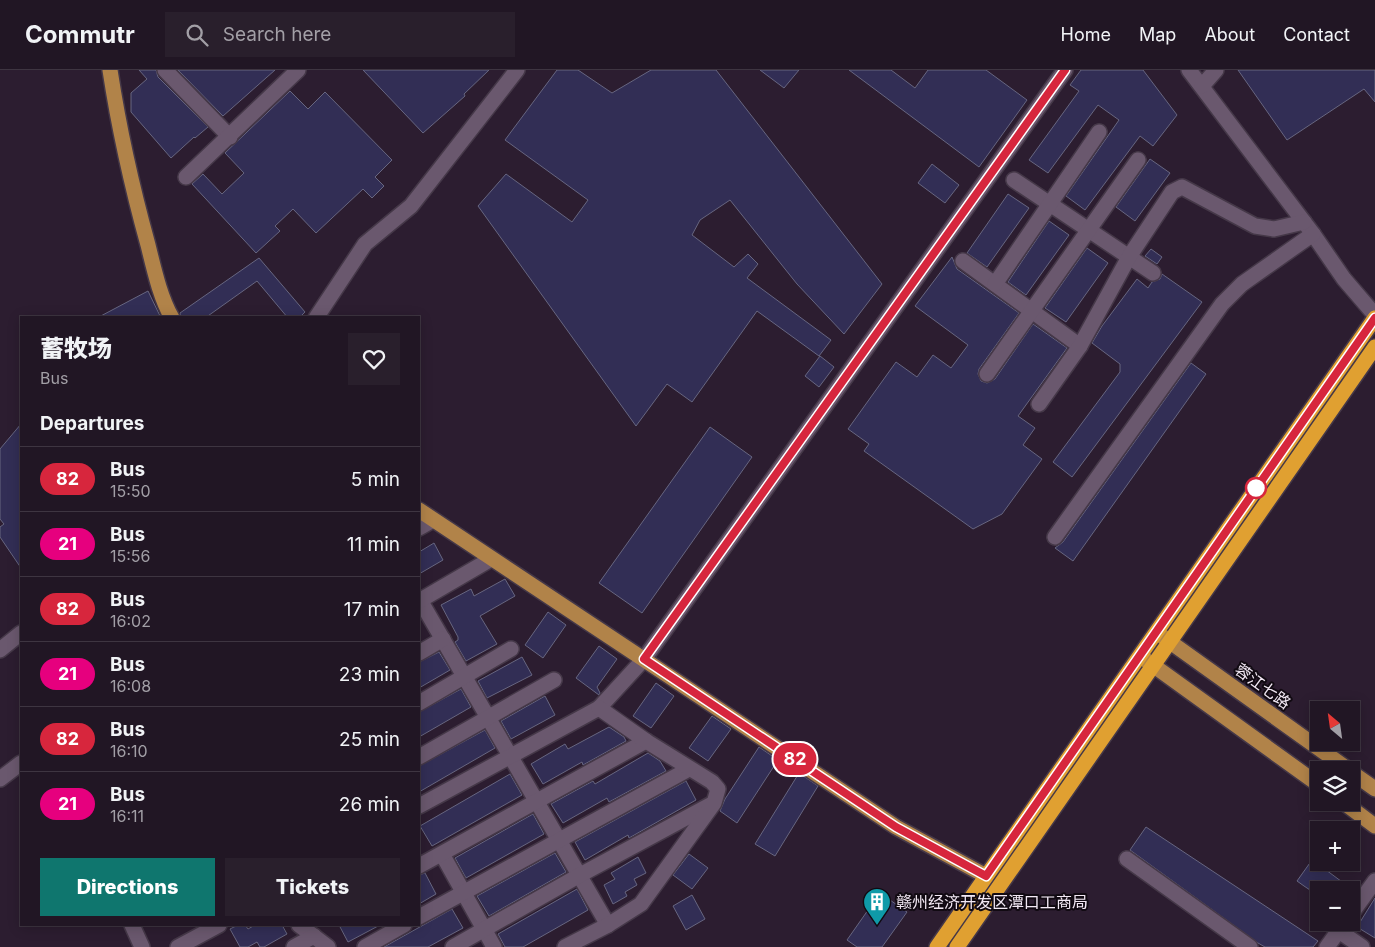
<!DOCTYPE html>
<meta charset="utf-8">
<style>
body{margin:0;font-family:Inter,"Noto Sans SC",sans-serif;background:#291f2c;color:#f1f3f6;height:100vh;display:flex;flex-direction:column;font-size:19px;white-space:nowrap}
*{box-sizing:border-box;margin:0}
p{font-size:16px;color:#a29fa6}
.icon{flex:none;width:28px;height:28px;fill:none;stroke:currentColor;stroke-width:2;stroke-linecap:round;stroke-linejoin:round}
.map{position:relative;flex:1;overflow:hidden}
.drawer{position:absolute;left:20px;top:246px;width:400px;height:610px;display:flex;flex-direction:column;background:#211624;border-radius:0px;box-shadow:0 2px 12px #0003,0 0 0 1px #3e3541}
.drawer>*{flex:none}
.badge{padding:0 10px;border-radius:16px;font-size:18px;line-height:32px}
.needle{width:32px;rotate:331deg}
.tools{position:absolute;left:1310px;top:631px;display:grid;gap:10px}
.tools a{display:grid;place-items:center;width:50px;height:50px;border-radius:0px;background:#211624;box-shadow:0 2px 12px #0003,0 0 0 1px #3e3541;font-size:25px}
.map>.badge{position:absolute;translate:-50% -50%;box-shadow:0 0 0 2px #fff}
h2{padding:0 20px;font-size:19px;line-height:45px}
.round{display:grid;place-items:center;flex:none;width:52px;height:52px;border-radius:0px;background:#291f2c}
.head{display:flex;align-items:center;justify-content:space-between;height:85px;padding:0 20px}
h1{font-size:24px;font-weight:800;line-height:38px}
.cta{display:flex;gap:10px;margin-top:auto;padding:10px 20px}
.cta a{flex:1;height:58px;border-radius:0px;background:#0f766e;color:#fff;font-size:20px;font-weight:800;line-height:58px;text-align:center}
.cta a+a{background:#291f2c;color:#f1f3f6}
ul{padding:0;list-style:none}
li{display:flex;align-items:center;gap:15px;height:65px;padding:0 20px;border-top:1px solid #3e3541}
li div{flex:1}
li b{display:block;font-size:19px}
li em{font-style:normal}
li .badge{min-width:55px;font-weight:700;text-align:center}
header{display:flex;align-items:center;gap:30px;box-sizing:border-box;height:70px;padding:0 25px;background:#211624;border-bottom:1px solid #3e3541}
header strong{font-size:24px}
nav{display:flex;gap:28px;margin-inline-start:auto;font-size:18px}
.search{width:350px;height:45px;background:#291f2c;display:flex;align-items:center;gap:12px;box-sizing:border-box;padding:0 18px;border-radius:0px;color:#a29fa6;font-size:19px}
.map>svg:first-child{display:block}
.building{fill:#322e55;stroke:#676680}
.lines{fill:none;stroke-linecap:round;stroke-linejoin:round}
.minor-casing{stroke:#453848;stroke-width:18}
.major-casing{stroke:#453848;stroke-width:18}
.highway-casing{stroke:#453848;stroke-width:18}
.minor{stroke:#6a586e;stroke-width:15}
.major{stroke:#b18349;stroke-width:15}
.highway{stroke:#e0a031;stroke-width:15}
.line-casing{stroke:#fff;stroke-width:11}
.line{stroke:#d7263d;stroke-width:8}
.stop-dot{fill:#fff;stroke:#d7263d;stroke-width:2.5}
.labels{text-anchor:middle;stroke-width:4;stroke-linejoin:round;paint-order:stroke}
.street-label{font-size:16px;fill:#f2e8f4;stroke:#110a12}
.poi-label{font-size:16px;fill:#f2e8f4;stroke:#110a12;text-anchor:start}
</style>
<header>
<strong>Commutr</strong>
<div class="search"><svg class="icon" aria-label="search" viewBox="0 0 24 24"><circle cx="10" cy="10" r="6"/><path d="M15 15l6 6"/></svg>Search here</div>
<nav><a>Home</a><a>Map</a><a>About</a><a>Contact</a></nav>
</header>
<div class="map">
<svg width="1375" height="877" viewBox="0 0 1375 877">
<rect width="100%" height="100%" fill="#2c1d30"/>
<g class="building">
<polygon points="139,0 156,0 158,7 208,57 195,68 194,67 171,88 131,42 131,23 147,9"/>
<polygon points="178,0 275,0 223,46"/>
<polygon points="363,0 489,0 464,24 465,26 423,63"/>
<polygon points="557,0 578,0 612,23 651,0 716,0 882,214 844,264 797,214 730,130 700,150 692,165 734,197 748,184 758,194 747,208 831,270 819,286 757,241 692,332 667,314 636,356 478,136 506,104 572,152 588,130 505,70"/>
<polygon points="760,0 799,0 784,18"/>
<polygon points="849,0 891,0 915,18 928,0 986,0 1027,30 979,97"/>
<polygon points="1081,0 1143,0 1177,45 1153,76 1140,66 1085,140 1066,126 1119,50 1098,35 1048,103 1029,90 1079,21 1070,15"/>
<polygon points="1238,0 1375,0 1375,32 1364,19 1287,70"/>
<polygon points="290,21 308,39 325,22 392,90 375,107 384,116 372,128 363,119 316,163 293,139 275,156 280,161 256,183 192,114 203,104 222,124 244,103 225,83"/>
<polygon points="1150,89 1170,103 1135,151 1116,137"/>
<polygon points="932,94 959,115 945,133 918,113"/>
<polygon points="1008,124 1029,138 987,197 967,183"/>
<polygon points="1049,151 1069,165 1026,225 1008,212"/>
<polygon points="1087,178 1108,193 1066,252 1045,238"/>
<polygon points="1151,179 1162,187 1157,194 1145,186"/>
<polygon points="952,187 957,199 1019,243 979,299 978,304 981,311 987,313 995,309 1033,254 1067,278 1018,346 1035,358 1023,375 1042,389 1002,444 973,459 864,381 869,374 848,359 896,292 917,307 933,285 951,298 968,275 915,236"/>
<polygon points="259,188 305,242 299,248 288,248 257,211 205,248 181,248 180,243"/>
<polygon points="1162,204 1202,232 1072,407 1053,392 1120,302 1120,294 1092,273 1102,256 1137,209 1148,218 1152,212 1160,209"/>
<polygon points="148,221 161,248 97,248"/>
<polygon points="820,286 834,297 819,317 805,306"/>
<polygon points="1191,293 1206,304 1073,491 1055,478 1063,472"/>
<polygon points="21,354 21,498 0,467 0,457 4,454 0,449 0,379"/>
<polygon points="710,357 752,387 642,543 599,513"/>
<polygon points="434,473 443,490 419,504 419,482"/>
<polygon points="505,509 515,526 480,546 497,574 466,591 455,572 458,570 458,567 441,535 471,519 474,526"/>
<polygon points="548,542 566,555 543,588 525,575"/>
<polygon points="599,576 617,589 597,617 600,623 599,625 576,608"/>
<polygon points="439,582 450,600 419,618 419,592"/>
<polygon points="522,587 532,605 487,628 478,611"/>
<polygon points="656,613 674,626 651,658 633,646"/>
<polygon points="461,619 471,637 419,667 419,642"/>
<polygon points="545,626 555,645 511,669 501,651"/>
<polygon points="712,646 731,659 708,691 689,678"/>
<polygon points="609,657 624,667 626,671 583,695 582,692 543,714 531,694 565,674 568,679"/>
<polygon points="485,660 495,678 419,722 419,696"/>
<polygon points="759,677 778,690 737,753 720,741 725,729"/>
<polygon points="648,683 660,691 666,701 609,732 607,728 563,753 551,734 593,711 595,714"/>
<polygon points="799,703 818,716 775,786 755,774"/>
<polygon points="510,704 522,725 432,776 420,756"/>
<polygon points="686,711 696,730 629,768 628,765 585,790 575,772"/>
<polygon points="533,744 544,764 466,808 455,788"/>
<polygon points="1146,757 1318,871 1313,877 1265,877 1258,873 1130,780"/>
<polygon points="555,783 566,802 489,846 477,826"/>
<polygon points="689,784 708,798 692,819 673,805"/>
<polygon points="638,787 646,803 634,809 637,815 625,822 627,826 613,834 604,815 615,809 611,803"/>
<polygon points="1312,790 1326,800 1353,820 1319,820 1319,826 1304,816 1297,811"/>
<polygon points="425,803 436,824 419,834 419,805"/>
<polygon points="577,819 588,840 523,877 505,877 498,864"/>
<polygon points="880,823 907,842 882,877 857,877 847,870"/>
<polygon points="692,825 705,849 686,860 673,836"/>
<polygon points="1375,828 1375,868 1357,857"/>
<polygon points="452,839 463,858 428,877 384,877"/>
<polygon points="238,855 245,855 248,859 255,855 282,855 287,864 264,877 260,877 257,872 248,877 240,877 230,859"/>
<polygon points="339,855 380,855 348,872"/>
</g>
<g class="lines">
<defs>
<g id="minor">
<polyline points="165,0 230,67"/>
<polyline points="1189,0 1313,164 1344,209 1375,245"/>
<polyline points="1202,16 1216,0"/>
<polyline points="186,107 298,0"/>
<polyline points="1014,110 1153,203"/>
<polyline points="963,191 1080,276"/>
<polyline points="995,214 1099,62"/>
<polyline points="316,248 365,174 411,136 517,0"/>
<polyline points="987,304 1138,90"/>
<polyline points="1039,334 1080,276 1129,187 1172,122 1182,117 1255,156 1274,159 1304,152"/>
<polyline points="419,458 433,450"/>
<polyline points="1055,467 1222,234 1242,214 1313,164"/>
<polyline points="420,530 608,855"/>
<polyline points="419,531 491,489"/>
<polyline points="0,580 21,563"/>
<polyline points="419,583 443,569"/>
<polyline points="419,633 511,579"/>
<polyline points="419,687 554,610"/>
<polyline points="0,709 21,693"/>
<polyline points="419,736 599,638 644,589 1065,0"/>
<polyline points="442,784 494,877"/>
<polyline points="1127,789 1250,877"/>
<polyline points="419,796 646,671"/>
<polyline points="1351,844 1375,811"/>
<polyline points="419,847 689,699"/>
<polyline points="132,855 142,877"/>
<polyline points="299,855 328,877"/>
<polyline points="1339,861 1362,877"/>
<polyline points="178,877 219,855"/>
<polyline points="294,877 314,866"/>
<polyline points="365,877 404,855"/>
<polyline points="453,877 580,805 710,735"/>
<polyline points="565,877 608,855 641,834 714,733 718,719 712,712 646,671 599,638"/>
<polyline points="1327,877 1345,852"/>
</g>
<g id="major">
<path d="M110 0C119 59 132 117 148 175 154 199 160 227 172 248"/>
<polyline points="419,440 896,757 986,806"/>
<polyline points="1159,564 1349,700"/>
<polyline points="1143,588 1319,715"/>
<polyline points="1351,702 1375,719"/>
<polyline points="1343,732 1375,756"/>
</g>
<g id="highway">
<polyline points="937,877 1375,248"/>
<polyline points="957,877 1375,277"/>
</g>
</defs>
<use href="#minor" class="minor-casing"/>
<use href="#major" class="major-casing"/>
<use href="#highway" class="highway-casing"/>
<use href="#minor" class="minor"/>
<use href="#major" class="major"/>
<use href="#highway" class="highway"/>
</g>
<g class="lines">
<defs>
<polyline id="line" points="1065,0 644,589 896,757 986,806 1375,248"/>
</defs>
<use href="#line" class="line-casing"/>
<use href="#line" class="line"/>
</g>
<defs>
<symbol id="building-pin" viewBox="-11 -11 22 30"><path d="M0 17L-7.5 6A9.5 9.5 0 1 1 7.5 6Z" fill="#0f9aa8" stroke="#110a12"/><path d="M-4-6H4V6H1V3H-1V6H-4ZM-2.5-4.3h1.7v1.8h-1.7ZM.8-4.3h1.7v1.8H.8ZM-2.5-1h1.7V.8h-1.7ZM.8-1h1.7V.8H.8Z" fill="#fff"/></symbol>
</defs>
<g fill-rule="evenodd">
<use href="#building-pin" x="861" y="816" width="32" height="43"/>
</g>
<circle class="stop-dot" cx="1256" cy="418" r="10"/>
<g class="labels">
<g class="street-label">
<text transform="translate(1263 616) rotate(36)" y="6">蓉江七路</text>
</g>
<g class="poi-label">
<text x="896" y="838">赣州经济开发区潭口工商局</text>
</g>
</g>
</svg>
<div class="tools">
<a><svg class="needle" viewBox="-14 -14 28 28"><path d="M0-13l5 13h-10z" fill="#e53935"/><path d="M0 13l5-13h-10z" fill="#a29fa6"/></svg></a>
<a><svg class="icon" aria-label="layers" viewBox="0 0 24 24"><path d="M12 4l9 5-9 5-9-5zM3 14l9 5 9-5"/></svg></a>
<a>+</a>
<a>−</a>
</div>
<b class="badge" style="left:795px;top:689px;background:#d7263d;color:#fff">82</b>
<section class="drawer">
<div class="head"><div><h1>蓄牧场</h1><p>Bus</p></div><a class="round"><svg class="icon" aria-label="heart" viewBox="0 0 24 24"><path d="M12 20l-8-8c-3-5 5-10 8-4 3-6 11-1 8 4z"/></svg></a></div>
<h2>Departures</h2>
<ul>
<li><span class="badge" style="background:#d7263d;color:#fff">82</span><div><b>Bus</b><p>15:50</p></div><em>5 min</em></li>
<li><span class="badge" style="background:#e6007e;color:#fff">21</span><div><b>Bus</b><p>15:56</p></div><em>11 min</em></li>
<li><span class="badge" style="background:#d7263d;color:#fff">82</span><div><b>Bus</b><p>16:02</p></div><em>17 min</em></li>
<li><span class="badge" style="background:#e6007e;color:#fff">21</span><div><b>Bus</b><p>16:08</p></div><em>23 min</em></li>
<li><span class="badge" style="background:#d7263d;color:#fff">82</span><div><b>Bus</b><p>16:10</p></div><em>25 min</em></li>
<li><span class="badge" style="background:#e6007e;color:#fff">21</span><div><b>Bus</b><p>16:11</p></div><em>26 min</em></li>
</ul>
<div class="cta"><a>Directions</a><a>Tickets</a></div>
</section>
</div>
